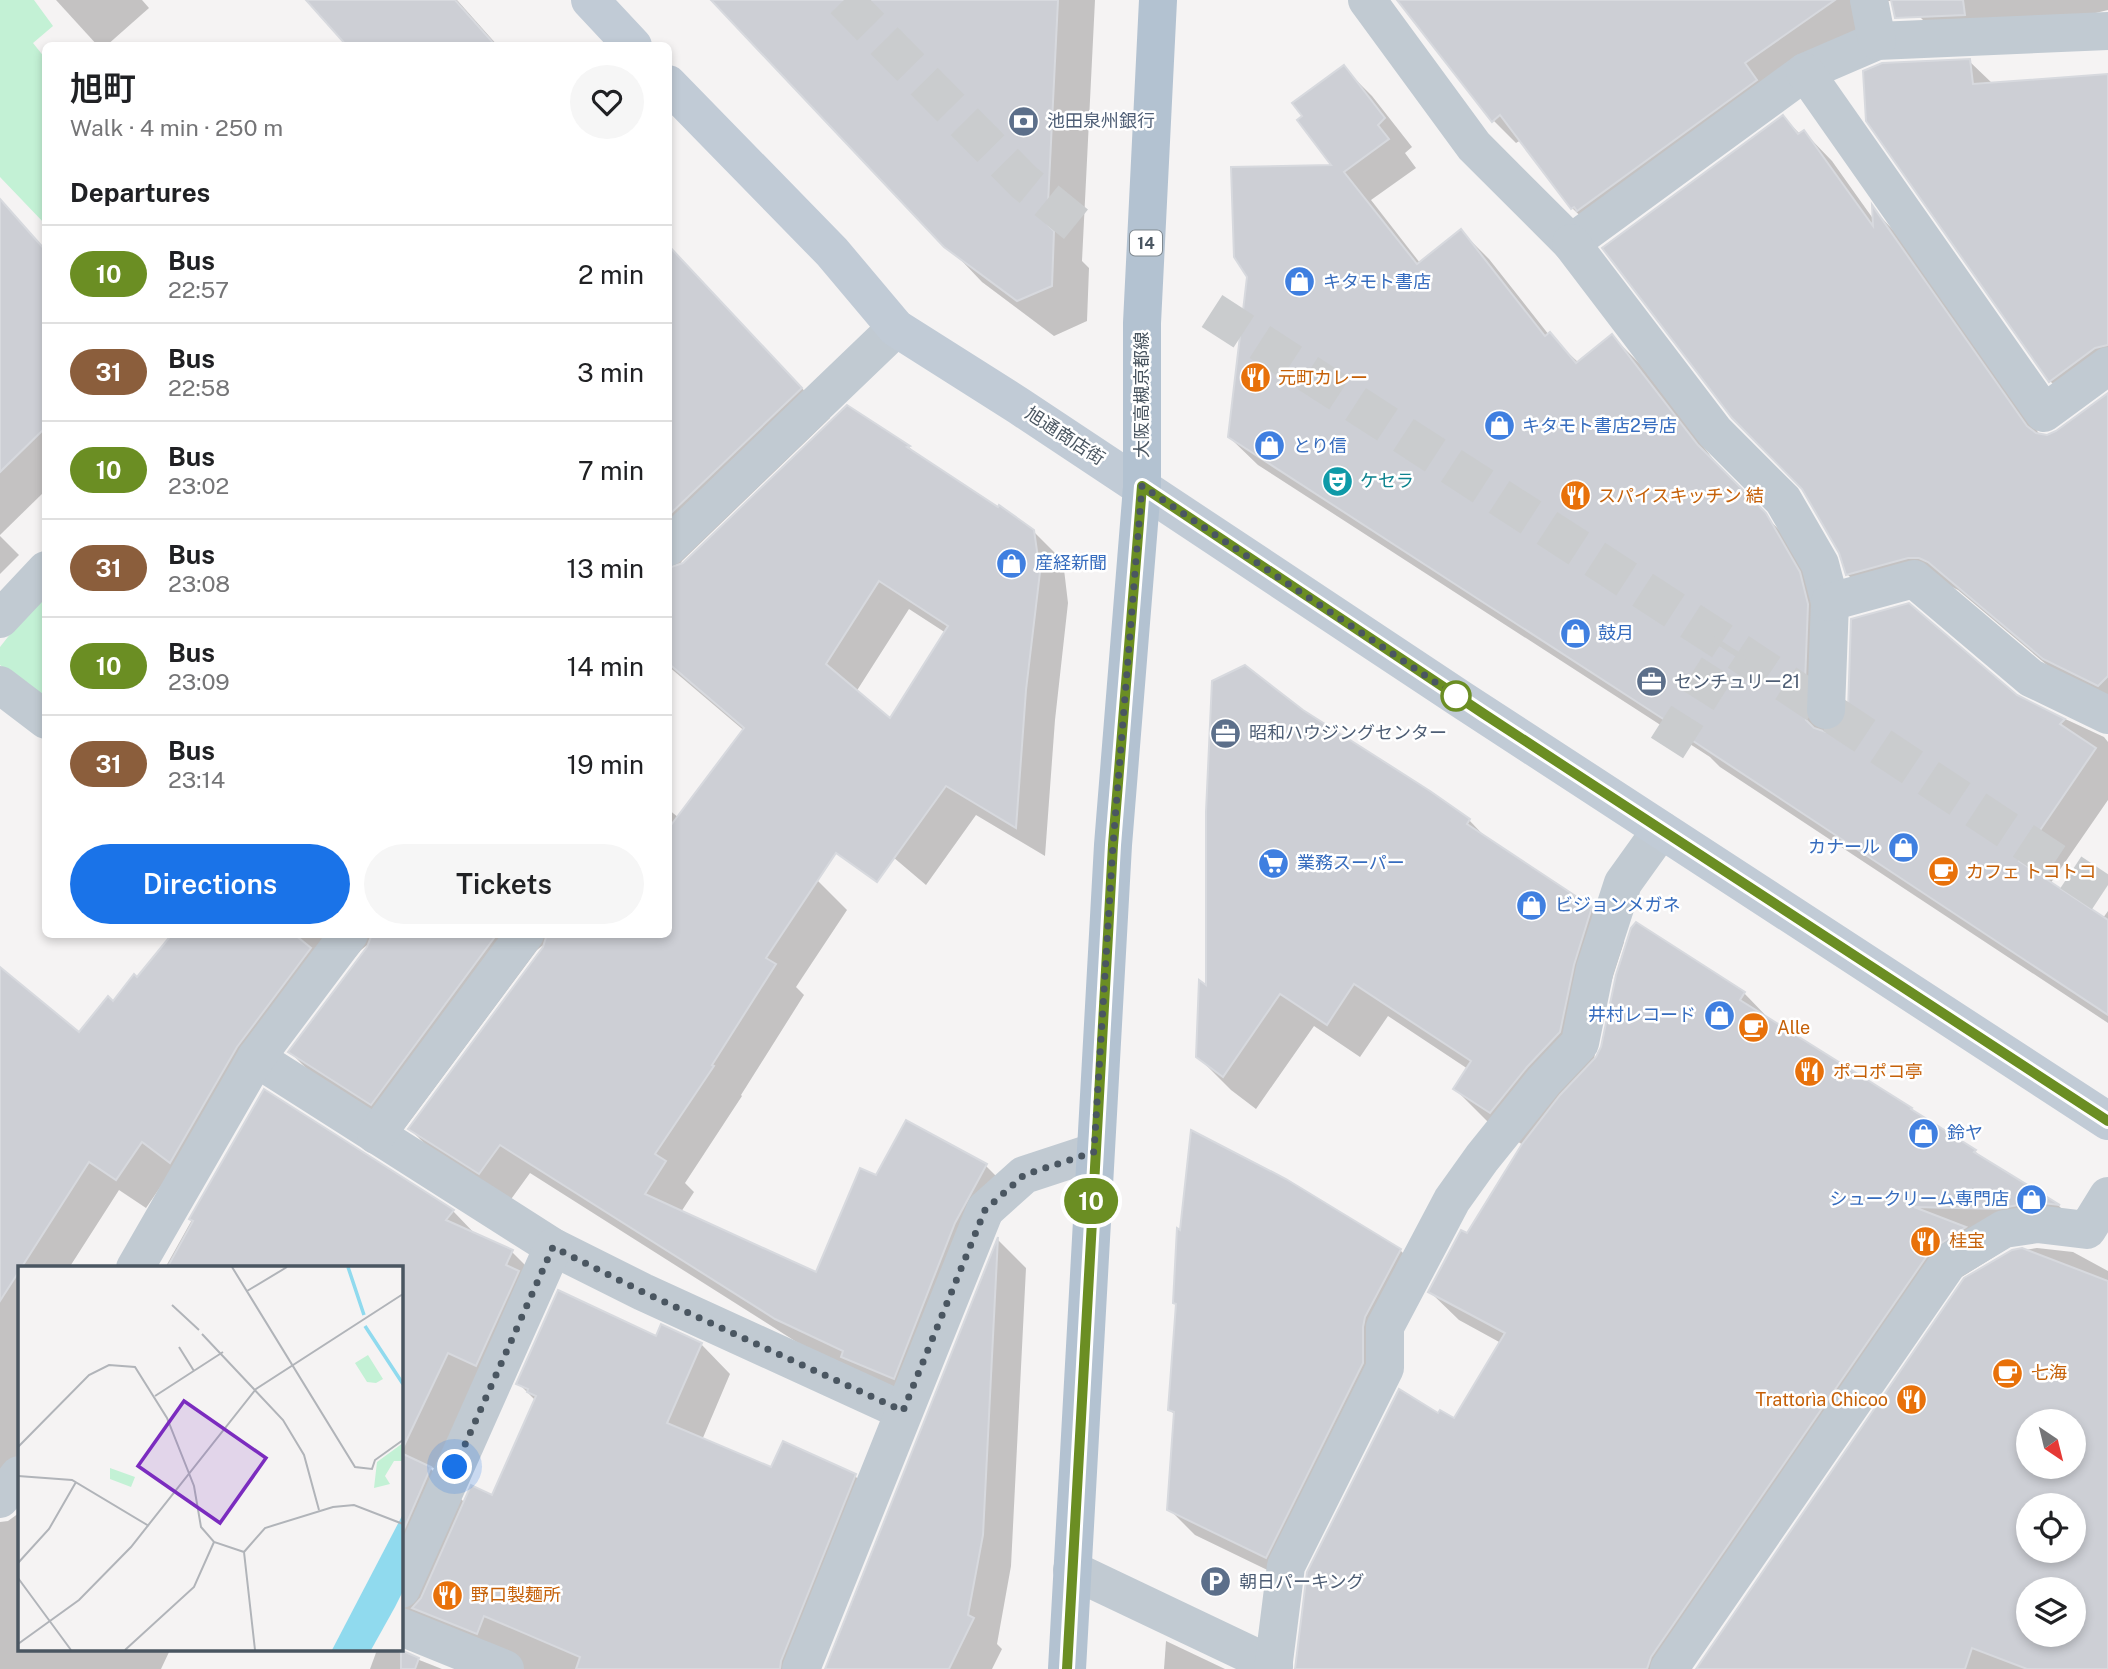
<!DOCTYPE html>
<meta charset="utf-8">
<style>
body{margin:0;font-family:"Public Sans","Noto Sans JP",sans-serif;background:#f6f6f6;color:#202124;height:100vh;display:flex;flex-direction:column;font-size:26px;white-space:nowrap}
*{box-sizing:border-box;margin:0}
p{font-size:23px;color:#757577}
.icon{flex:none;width:38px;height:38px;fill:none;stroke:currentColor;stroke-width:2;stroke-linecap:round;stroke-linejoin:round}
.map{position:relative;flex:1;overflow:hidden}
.details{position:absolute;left:42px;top:42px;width:630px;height:896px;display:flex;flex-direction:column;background:#fff;border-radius:10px;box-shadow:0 4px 10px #0003}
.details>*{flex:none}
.badge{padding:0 14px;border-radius:23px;font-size:24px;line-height:46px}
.needle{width:46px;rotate:145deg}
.tools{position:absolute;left:2016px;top:1409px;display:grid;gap:14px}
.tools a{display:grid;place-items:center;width:70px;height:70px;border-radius:50%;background:#fff;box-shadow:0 4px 10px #0003;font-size:35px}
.you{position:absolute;width:35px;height:35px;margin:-18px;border:5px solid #fff;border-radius:50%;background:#1a73e8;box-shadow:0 0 0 10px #1a73e833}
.map>.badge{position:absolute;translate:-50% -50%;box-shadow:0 0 0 4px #fff}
h2{padding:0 28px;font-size:26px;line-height:63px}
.round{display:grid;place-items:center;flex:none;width:74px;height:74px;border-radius:37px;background:#f6f6f6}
.head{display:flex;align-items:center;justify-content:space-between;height:119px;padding:0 28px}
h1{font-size:33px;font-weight:600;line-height:52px}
.action{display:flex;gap:14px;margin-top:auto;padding:14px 28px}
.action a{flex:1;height:80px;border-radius:42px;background:#1a73e8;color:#fff;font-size:28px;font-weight:600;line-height:80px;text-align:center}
.action a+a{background:#f6f6f6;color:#202124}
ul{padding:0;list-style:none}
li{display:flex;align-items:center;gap:21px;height:98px;padding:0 28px;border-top:2px solid #e0e0e0}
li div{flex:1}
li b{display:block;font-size:26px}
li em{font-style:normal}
li .badge{min-width:77px;font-weight:700;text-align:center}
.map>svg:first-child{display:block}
.green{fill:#c3f1d5}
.shadow{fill:#0003;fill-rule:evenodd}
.building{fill:#cdcfd5;stroke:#d7d9de;stroke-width:2;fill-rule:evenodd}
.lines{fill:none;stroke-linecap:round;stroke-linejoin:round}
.street-tunnel{stroke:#caccce;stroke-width:38;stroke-dasharray:38 19;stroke-linecap:butt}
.street{stroke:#c1cad2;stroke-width:38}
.secondary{stroke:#c1cbd6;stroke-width:38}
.primary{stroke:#b3c2d1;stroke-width:38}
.line-casing{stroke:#fff;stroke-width:16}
.line{stroke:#6b8e23;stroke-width:10}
.walk{stroke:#4a5661;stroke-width:7;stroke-dasharray:0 12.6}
.stop-dot{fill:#fff;stroke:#6b8e23;stroke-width:3.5}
.labels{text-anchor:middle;stroke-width:5;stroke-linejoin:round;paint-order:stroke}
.shield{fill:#fff;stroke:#808990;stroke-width:2}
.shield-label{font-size:16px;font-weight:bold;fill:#4a5661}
.service-label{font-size:18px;fill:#4e5e75;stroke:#fff;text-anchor:start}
.shop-label{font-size:18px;fill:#366cbe;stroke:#fff;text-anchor:start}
.food-label{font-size:18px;fill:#c56008;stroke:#fff;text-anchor:start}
.street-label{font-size:18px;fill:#4a5661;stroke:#fff}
.culture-label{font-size:18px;fill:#0d838f;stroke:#fff;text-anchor:start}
.inset-river{fill:none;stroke:#90daee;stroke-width:3.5}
.inset-road{fill:none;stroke:#b1b4b9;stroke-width:2}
.view{fill:#7b2cbf;fill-opacity:0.15;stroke:#7b2cbf;stroke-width:3.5}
.inset-edge{fill:none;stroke:#4a5661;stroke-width:3.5}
</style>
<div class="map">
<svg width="2108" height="1669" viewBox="0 0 2108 1669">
<rect width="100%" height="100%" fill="#f5f3f3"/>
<g class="green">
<polygon points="0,0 34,0 53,26 33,43 45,58 45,224 0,177"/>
<polygon points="45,590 45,702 0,665 0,647"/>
</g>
<g class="shadow">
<polygon points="56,0 142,0 149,8 106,46 98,46"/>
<polygon points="310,0 457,0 498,46 349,46"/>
<polygon points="713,0 1095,0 1082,261 1089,268 1087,321 1054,336 982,282"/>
<polygon points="1399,0 1895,0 1895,1 1888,1 1870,29 1595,230 1572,208 1521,140 1516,143 1493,120"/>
<polygon points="1911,0 2108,0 2108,10 1951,48 1913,10"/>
<polygon points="1969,61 1993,84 2108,76 2108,387 2078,409 2050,381 1868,121"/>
<polygon points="1344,68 1372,96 1412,147 1405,153 1416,168 1371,200 1420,263 1461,231 1489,259 1549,335 1579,363 1612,336 1640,364 1726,476 1793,544 1835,634 1832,732 2016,696 2104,737 2108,742 2108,800 2050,884 2103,918 2108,911 2108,1023 1720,767 1710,757 1258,465 1229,437 1335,167"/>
<polygon points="1783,117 1801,135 1804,132 1832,161 1874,220 1874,210 1899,236 2040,435 2047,436 2058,432 2108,395 2108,704 2073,687 1958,590 1948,585 1875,602 1847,574"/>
<polygon points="0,200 46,251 46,490 0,535"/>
<path d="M668 246 830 418 682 561 678 568 684 564 848 407 909 447 920 458 1033 531 1063 561 1068 603 1055 720 1045 856 976 815 926 885 668 666ZM909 609 946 633 890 720 856 692Z"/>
<polygon points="0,536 19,555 0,574"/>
<polygon points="1302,712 1469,820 1491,843 1591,908 1624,942 1606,998 1593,1064 1598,1058 1636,924 1744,993 1772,1022 1911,1109 1975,1151 1983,1160 2059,1206 2085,1232 2029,1235 1960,1278 1690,1669 1296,1669 1439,1415 1455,1421 1501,1343 1459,1320 1430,1292 1523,1145 1488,1122 1455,1089 1468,1069 1388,1016 1360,1057 1314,1026 1256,1109 1231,1090 1198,1057 1207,988"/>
<polygon points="699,790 818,881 847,910 796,987 804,995 741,1095 742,1096 685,1183 694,1192 681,1212 817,1274 876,1177 986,1166 1015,1195 984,1252 923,1407 806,1348 530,1173 509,1202 439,1158 410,1129 547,942 537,950 401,1133 319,1081 290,1052 371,942 361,950 172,1170 146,1208 119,1190 69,1268 19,1268 19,1506 0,1518 0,968 79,1035 138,979 174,934 668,934 668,809 679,818"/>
<polygon points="264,1091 453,1211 478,1237 512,1252 541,1281 436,1469 427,1465 465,1503 493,1498 536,1401 518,1383 657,1339 701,1344 730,1374 702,1440 772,1470 855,1476 884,1505 818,1669 523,1669 401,1633 401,1472 408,1456 401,1452 401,1268 165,1268"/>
<polygon points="1285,1181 1400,1250 1426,1276 1292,1582 1195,1535 1169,1509 1175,1415 1169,1409"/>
<polygon points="998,1240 1026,1268 1011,1566 997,1644 1002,1649 992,1669 826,1669"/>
<path d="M2037 1248 2073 1252 2108 1271V1669H1698L2012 1252ZM2028 1421H2074V1466H2028ZM2028 1505H2074V1550H2028ZM2028 1589H2074V1634H2028Z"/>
<polygon points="19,1513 19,1650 170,1650 161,1669 0,1669 0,1522 8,1521"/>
<polygon points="1166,1641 1225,1669 1164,1669"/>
<polygon points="377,1650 394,1650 442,1669 370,1669"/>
</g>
<g class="building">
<polygon points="306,0 455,0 496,46 347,46"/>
<polygon points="711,0 1058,0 1047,224 1054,231 1052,286 1017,301 944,247"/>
<polygon points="1397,0 1835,0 1745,63 1757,80 1577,211 1574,207 1571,209 1500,115 1492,122"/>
<polygon points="1891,0 1963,0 1965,15 1895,18"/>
<polygon points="1970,59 1973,84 2108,74 2108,345 2095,348 2049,382 1866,121 1863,71 1882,63"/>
<polygon points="1344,65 1385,118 1378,125 1389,139 1344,172 1417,264 1461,229 1545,336 1550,332 1576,363 1612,334 1698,445 1766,513 1800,572 1808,604 1804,709 1806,720 1814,728 1826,732 1837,729 1845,721 1848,711 1851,619 1909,603 2017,695 2065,719 2060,724 2096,748 2019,861 2108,920 2108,1015 1690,739 1691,737 1228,437 1247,277 1234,257 1231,167 1331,165 1297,120 1302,116 1292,103"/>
<polygon points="1783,115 1798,134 1804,130 1873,226 1872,205 2027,426 2036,433 2047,435 2056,431 2108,393 2108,676 2098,686 2043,659 1928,562 1919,558 1908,558 1846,575 1839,553 1802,489 1732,418 1602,248"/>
<polygon points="0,199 46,251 46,427 0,472"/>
<polygon points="668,245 802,388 668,516"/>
<path d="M847 405 910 446 907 447 998 507 999 505 1034 530 1040 572 1026 690 1016 828 946 786 877 882 836 853 766 958 776 964 712 1065 714 1066 655 1154 666 1161 645 1194 816 1272 860 1168 876 1175 906 1120 987 1164 955 1223 894 1379 841 1357 843 1351 775 1319 500 1145 479 1174 408 1129 543 947 547 934H668V829L744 728 668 663V568L683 563ZM879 581 948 626 890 718 826 664Z"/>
<polygon points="1245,665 1303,710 1430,791 1470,819 1467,824 1592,907 1574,965 1560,1032 1527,1067 1490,1113 1453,1089 1471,1061 1354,984 1327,1025 1280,994 1223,1077 1196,1057 1199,980 1206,985 1206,812 1212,681"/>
<polygon points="1636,922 1745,992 1740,1000 1912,1108 1911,1109 1976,1150 1974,1152 2060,1205 2034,1202 1997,1209 1914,1207 1966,1227 1931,1250 1651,1657 1647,1669 1295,1669 1307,1572 1399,1389 1438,1413 1440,1410 1454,1418 1505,1333 1428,1292 1461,1230 1467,1233 1522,1144 1560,1095 1596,1057 1601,1047 1616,975 1631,928"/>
<polygon points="172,934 294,934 311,948 237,1047 170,1163 142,1142 116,1180 89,1162 0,1301 0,967 79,1032 108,996 113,1001 134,974 137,977"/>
<polygon points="372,934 497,934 371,1105 288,1052 367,947"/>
<polygon points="264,1089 454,1210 446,1220 513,1250 506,1265 519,1271 476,1366 448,1353 401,1452 401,1268 167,1268 193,1221 189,1219"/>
<polygon points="1191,1130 1286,1179 1401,1249 1365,1317 1363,1327 1363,1363 1266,1558 1167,1510 1174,1412 1168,1410 1176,1304 1173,1303 1177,1228 1180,1230"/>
<polygon points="998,1237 983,1535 968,1615 974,1618 949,1669 825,1669"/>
<path d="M2022 1248 2108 1281V1669H2027L1972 1648 1965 1669H1696L1964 1278 2012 1250ZM2028 1421H2074V1466H2028ZM2028 1505H2074V1550H2028ZM2028 1589H2074V1634H2028Z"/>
<polygon points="558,1290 656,1336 661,1324 702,1343 667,1423 771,1467 783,1441 856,1474 781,1661 780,1669 576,1669 580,1657 484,1616 477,1634 412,1608 421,1598 471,1485 492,1495 536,1396 527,1392 528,1389 516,1384"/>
<polygon points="401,1453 431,1467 401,1536"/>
<polygon points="401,1650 419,1658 415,1669 401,1669"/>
</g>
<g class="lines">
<g class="street-tunnel">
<polyline points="844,0 1024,182 1078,226"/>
<polyline points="1212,311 1731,647 2108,897"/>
<polyline points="1667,748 1731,647"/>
</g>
<g class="street">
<polyline points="1367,0 1474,146 1571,243 1805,72 1877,41 2108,31"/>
<polyline points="1869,0 1877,41"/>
<polyline points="1805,72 2044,413 2108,366"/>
<polyline points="1571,243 1715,432 1783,500 1820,564 1830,602 1826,710"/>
<polyline points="668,547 896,328"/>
<polyline points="1830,602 1914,579 2031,678 2108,715"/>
<polyline points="0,619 46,570"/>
<polyline points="0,685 46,720"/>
<polyline points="256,1058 553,1247 643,1292 903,1411"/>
<polyline points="376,1135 525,934"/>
<polyline points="135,1268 256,1058 349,934"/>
<polyline points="0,1499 19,1475"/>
<polyline points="1072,1570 1274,1666"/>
<polyline points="401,1589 553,1247"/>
<polyline points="401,1627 505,1669"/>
<polyline points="801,1669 985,1210 1024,1175 1094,1152"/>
<polyline points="1273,1669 1286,1566 1385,1368 1385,1327 1452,1200 1482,1158 1544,1081 1580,1043 1595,969 1623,883 1661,830"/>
<polyline points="1669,1669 1949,1262 2004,1229 2037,1224 2087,1230 2108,1196"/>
</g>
<g class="secondary">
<polyline points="590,0 633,46"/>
<polyline points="668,84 832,252 896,328 1019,406 1462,700 2108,1121"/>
</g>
<polyline class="primary" points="1067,1669 1113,845 1142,487 1142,323 1158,0"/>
</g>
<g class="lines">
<defs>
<polyline id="line" points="1067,1669 1113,845 1142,486 1484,714 2108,1121"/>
</defs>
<use href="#line" class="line-casing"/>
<use href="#line" class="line"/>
<polyline class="walk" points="455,1467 553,1247 643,1292 903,1411 985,1210 1024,1175 1094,1152 1113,845 1142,486 1462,700 1456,696"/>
</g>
<defs>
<symbol id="bank-disc" viewBox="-11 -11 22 22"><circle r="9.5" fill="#5c6f8a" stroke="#fff"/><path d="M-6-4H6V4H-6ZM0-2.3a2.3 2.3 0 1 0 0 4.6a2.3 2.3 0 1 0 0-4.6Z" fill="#fff"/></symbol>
<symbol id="shop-disc" viewBox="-11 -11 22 22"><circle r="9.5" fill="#3f7fe0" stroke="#fff"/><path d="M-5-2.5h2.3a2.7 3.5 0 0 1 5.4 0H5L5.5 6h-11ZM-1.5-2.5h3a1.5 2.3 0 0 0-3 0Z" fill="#fff"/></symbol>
<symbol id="restaurant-disc" viewBox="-11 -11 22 22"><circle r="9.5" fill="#e8710a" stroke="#fff"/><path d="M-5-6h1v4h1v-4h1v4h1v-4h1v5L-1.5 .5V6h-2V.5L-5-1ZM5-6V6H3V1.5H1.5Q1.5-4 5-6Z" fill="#fff"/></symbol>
<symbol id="theatre-disc" viewBox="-11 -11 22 22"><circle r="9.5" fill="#0f9aa8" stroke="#fff"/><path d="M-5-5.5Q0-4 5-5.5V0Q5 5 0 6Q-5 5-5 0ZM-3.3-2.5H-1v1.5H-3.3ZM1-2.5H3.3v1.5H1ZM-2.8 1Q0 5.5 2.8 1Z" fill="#fff"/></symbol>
<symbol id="office-disc" viewBox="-11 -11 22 22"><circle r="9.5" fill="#5c6f8a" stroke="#fff"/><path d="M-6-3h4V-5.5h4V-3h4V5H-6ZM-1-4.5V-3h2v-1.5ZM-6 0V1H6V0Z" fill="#fff"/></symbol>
<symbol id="supermarket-disc" viewBox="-11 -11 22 22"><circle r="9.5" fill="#3f7fe0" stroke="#fff"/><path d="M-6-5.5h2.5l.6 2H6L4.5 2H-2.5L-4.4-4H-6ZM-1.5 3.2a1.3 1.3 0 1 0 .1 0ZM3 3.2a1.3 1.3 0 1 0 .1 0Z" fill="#fff"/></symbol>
<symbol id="cafe-disc" viewBox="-11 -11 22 22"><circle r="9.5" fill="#e8710a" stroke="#fff"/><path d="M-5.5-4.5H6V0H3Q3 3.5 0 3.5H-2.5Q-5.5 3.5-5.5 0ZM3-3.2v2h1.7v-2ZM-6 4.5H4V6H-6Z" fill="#fff"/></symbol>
<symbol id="parking-disc" viewBox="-11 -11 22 22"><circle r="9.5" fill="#5c6f8a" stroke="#fff"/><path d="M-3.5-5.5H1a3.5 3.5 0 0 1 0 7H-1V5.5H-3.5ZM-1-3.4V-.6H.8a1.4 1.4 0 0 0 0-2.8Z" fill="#fff"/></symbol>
</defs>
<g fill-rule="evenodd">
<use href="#bank-disc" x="1006" y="104" width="35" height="35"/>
<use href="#shop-disc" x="1282" y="264" width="35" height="35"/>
<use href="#restaurant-disc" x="1238" y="360" width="35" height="35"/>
<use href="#shop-disc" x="1482" y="408" width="35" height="35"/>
<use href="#shop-disc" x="1252" y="428" width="35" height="35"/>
<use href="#theatre-disc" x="1320" y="464" width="35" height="35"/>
<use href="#restaurant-disc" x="1558" y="478" width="35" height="35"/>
<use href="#shop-disc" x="994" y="546" width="35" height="35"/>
<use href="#shop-disc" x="1558" y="616" width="35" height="35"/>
<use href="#office-disc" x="1634" y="664" width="35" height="35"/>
<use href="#office-disc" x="1208" y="716" width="35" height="35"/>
<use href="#shop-disc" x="1886" y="830" width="35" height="35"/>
<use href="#supermarket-disc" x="1256" y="846" width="35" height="35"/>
<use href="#cafe-disc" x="1926" y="854" width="35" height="35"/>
<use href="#shop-disc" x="1514" y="888" width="35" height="35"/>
<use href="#shop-disc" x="1702" y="998" width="35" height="35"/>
<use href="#cafe-disc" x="1736" y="1010" width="35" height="35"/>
<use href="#restaurant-disc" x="1792" y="1054" width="35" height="35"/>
<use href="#shop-disc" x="1906" y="1116" width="35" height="35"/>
<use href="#shop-disc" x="2014" y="1182" width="35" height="35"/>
<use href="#restaurant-disc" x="1908" y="1224" width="35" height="35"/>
<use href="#cafe-disc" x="1990" y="1356" width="35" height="35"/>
<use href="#restaurant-disc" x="1894" y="1382" width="35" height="35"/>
<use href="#parking-disc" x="1198" y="1564" width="35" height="35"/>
<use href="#restaurant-disc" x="430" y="1578" width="35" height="35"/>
</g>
<circle class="stop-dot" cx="1456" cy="696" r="14"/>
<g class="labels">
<rect class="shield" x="1130" y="230.5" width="32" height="25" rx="5"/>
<g class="shield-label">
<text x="1146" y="249">14</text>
</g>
<g class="service-label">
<text x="1047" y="127">池田泉州銀行</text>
<text x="1674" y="688">センチュリー21</text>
<text x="1249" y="739">昭和ハウジングセンター</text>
<text x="1239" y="1588">朝日パーキング</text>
</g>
<g class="shop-label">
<text x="1323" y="288">キタモト書店</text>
<text x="1522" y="432">キタモト書店2号店</text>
<text x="1293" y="452">とり信</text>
<text x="1035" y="569">産経新聞</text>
<text x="1598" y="639">鼓月</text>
<text x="1880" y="853" text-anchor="end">カナール</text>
<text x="1297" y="869">業務スーパー</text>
<text x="1555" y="911">ビジョンメガネ</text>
<text x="1696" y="1021" text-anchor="end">井村レコード</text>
<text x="1947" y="1139">鈴ヤ</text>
<text x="2009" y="1205" text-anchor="end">シュークリーム専門店</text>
</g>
<g class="food-label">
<text x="1278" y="384">元町カレー</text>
<text x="1598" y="502">スパイスキッチン 結</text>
<text x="1966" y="878">カフェ トコトコ</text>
<text x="1777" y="1034">Alle</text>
<text x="1833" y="1078">ポコポコ亭</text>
<text x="1949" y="1247">桂宝</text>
<text x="2031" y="1379">七海</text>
<text x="1888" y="1406" text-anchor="end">Trattorìa Chicoo</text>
<text x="471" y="1601">野口製麺所</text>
</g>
<g class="street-label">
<text transform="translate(1142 395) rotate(-90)" y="6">大阪高槻京都線</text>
<text transform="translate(1065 436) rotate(33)" y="6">旭通商店街</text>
</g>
<g class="culture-label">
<text x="1360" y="487">ケセラ</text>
</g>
</g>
<g transform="translate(18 1266)">
<rect width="385" height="385" fill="#f5f3f3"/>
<path d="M350 89 365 113 358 117 349 116 337 97ZM385 177V195H376L367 210 372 218 356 222 359 196ZM92 202 117 211 113 221 92 213Z" fill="#c3f1d5"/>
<path d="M385 248V325L377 341 353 384H314Z" fill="#90daee"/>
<path class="inset-river" d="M330 1 346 49M347 60 385 118"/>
<path class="inset-road" d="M214 1 337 201 354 203 357 194 385 174M229 25 269 1M154 39 181 64M184 68 265 154 286 189 301 244M161 81 176 105M137 130 205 86M0 181 71 109 91 99 117 101 149 152 176 220 183 261 196 276 226 286M0 210 54 214 131 260M226 286 247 262 315 241 336 239 385 258M226 286 237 384M0 297 31 263 58 216M0 312 53 384M0 378 61 334 113 281 238 123 385 28M107 384 176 321 196 276"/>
<path class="view" d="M166 135 248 192 202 257 120 200Z"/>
<rect width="385" height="385" class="inset-edge"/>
</g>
</svg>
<div class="tools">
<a><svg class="needle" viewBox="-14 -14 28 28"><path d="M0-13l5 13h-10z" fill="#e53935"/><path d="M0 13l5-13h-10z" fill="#757577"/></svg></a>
<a><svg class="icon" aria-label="locate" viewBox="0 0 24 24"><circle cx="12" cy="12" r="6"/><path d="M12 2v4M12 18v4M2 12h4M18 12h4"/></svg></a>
<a><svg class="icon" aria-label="layers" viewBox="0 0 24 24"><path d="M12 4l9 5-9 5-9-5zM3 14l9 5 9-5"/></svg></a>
</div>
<div class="you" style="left:455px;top:1467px"></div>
<b class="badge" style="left:1091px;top:1201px;background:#6b8e23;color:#fff">10</b>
<section class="details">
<div class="head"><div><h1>旭町</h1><p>Walk · 4 min · 250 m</p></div><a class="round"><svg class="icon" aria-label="heart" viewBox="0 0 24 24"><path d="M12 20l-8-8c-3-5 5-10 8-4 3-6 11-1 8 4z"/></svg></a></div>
<h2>Departures</h2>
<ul>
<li><span class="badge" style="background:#6b8e23;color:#fff">10</span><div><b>Bus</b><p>22:57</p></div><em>2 min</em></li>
<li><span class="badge" style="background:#8b5e3c;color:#fff">31</span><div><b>Bus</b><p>22:58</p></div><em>3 min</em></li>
<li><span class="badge" style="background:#6b8e23;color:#fff">10</span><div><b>Bus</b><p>23:02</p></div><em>7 min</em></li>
<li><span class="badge" style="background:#8b5e3c;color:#fff">31</span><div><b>Bus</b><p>23:08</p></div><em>13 min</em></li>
<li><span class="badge" style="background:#6b8e23;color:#fff">10</span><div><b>Bus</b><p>23:09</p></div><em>14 min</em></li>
<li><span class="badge" style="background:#8b5e3c;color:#fff">31</span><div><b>Bus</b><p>23:14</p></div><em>19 min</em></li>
</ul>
<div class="action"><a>Directions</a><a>Tickets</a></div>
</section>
</div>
